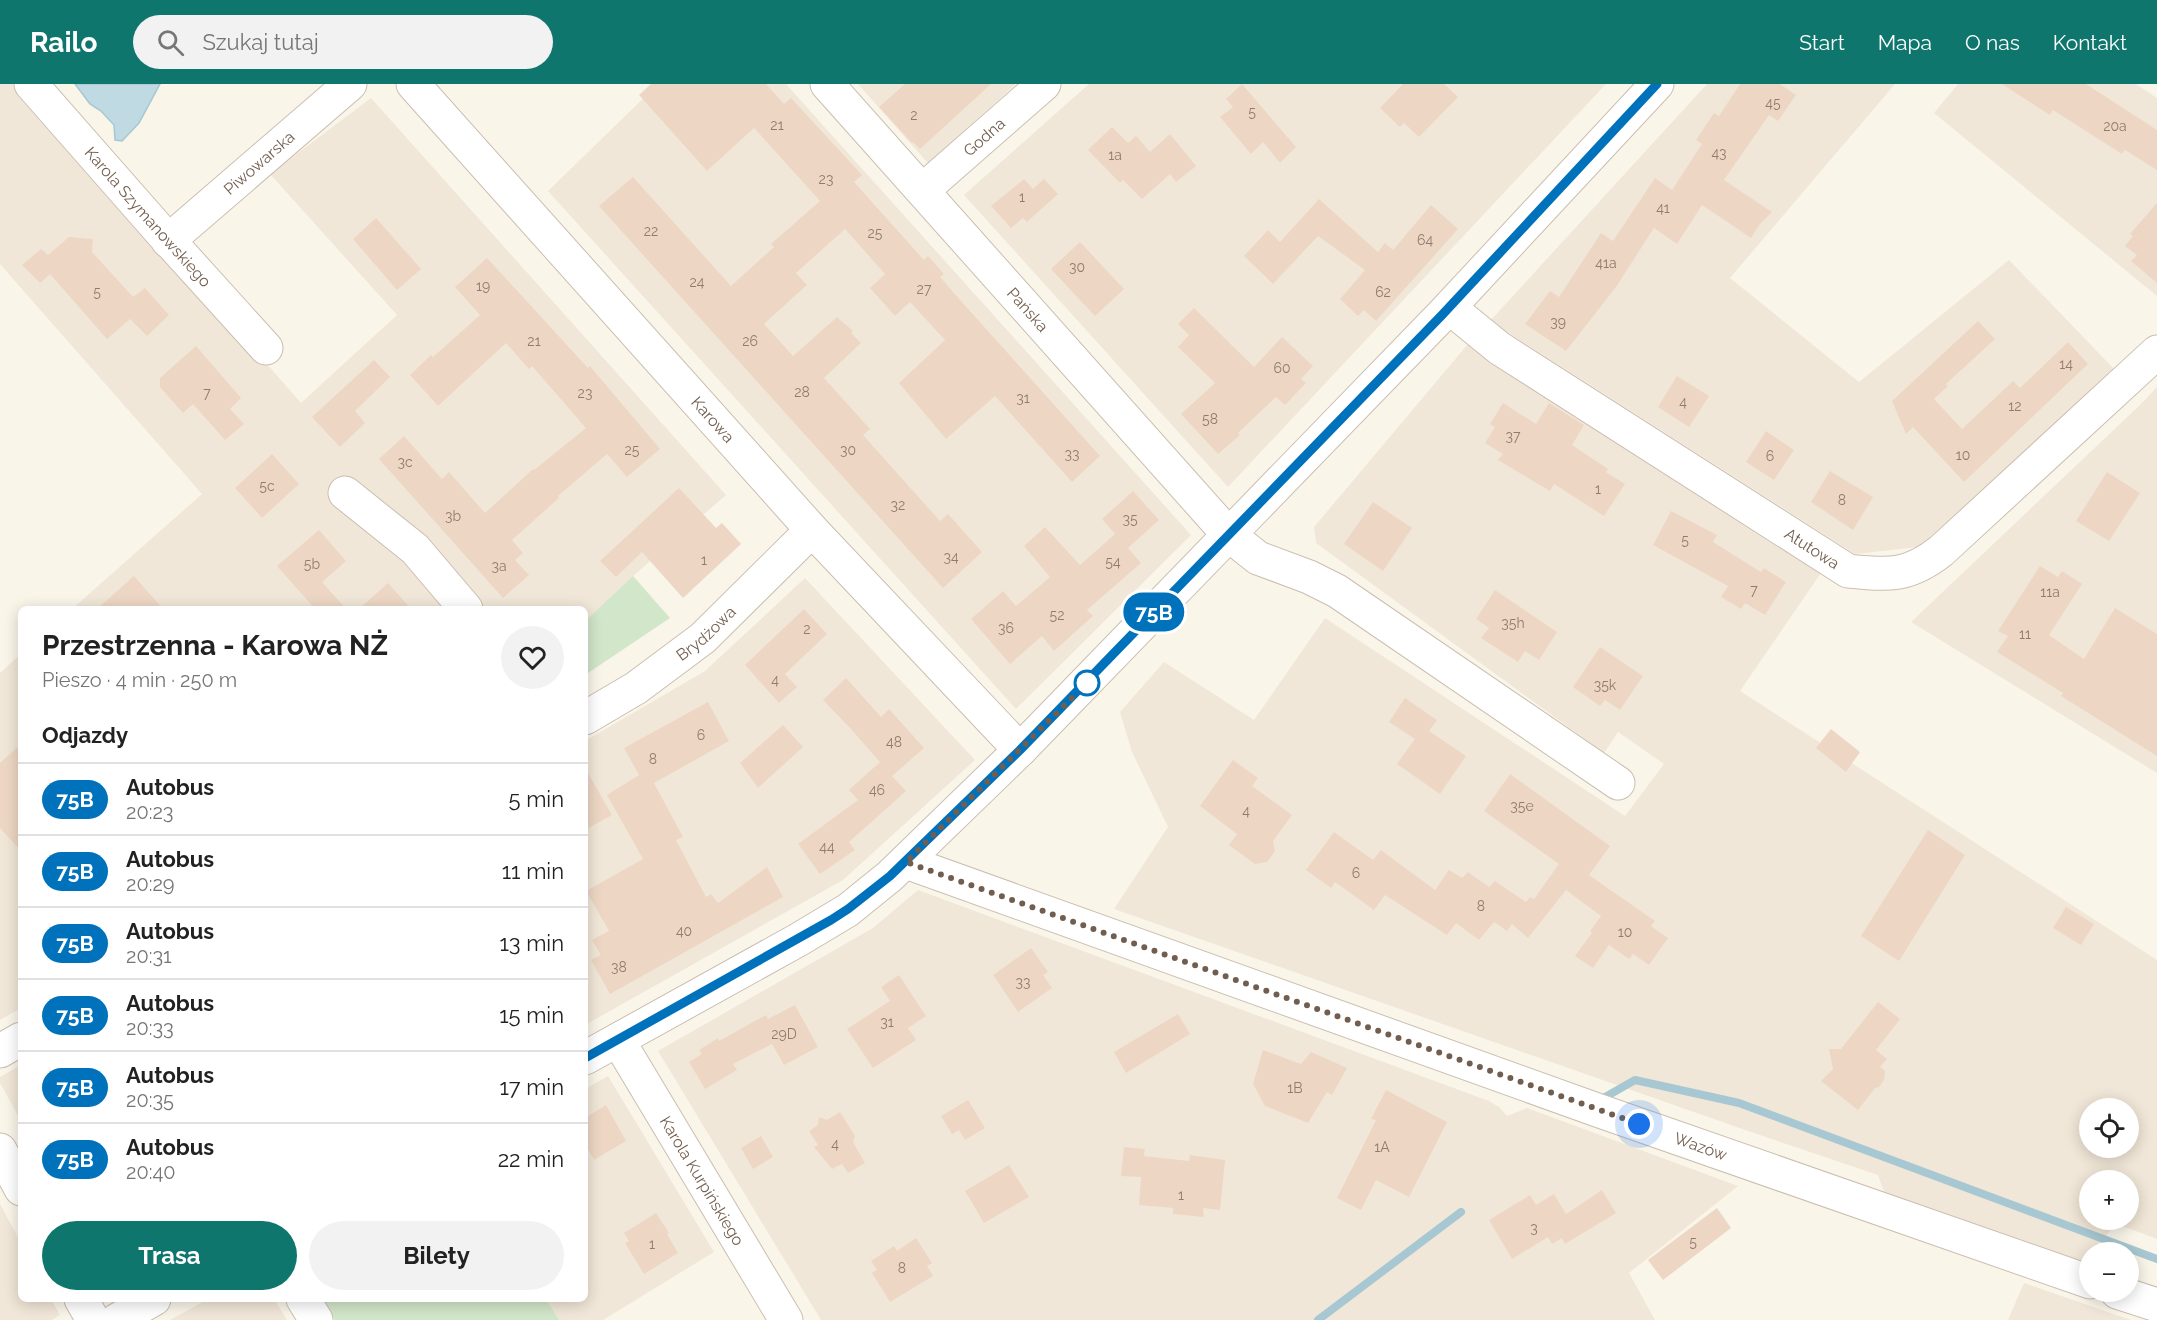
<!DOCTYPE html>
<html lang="pl">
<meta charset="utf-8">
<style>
body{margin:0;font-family:Raleway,sans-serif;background:#f2f2f2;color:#222;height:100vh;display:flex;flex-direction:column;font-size:22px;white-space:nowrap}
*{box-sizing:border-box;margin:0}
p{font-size:20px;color:#767676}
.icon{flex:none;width:33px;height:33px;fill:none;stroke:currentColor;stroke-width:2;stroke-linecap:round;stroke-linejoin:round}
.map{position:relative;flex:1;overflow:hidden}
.panel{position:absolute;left:18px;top:522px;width:570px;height:696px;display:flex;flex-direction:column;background:#fff;border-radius:9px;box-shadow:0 3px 15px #0003}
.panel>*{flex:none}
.badge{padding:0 12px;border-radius:20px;font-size:21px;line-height:39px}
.tools{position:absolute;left:2079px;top:1014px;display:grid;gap:12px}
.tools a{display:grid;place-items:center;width:60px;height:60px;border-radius:50%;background:#fff;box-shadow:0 3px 15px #0003;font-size:30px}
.you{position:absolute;width:30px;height:30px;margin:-15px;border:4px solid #fff;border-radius:50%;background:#1a73e8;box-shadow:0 0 0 9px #1a73e833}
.map>.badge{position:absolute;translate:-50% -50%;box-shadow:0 0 0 3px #fff}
h2{padding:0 24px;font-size:22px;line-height:54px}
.round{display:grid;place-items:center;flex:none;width:63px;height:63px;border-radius:32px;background:#f2f2f2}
.overview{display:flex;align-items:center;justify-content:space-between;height:102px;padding:0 24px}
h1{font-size:28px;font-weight:700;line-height:45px}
.primary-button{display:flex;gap:12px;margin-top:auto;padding:12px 24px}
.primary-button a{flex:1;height:69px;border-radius:36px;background:#0f766e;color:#fff;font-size:24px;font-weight:700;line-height:69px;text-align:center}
.primary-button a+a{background:#f2f2f2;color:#222}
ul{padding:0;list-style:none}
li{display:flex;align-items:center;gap:18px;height:72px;padding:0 24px;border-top:2px solid #e0e0e0}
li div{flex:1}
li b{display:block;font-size:22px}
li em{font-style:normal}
li .badge{min-width:66px;font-weight:700;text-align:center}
header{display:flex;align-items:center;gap:36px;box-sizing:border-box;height:84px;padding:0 30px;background:#0f766e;color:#fff}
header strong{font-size:28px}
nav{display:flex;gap:33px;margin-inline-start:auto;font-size:21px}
.search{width:420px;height:54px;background:#f2f2f2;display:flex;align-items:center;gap:15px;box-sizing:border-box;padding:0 21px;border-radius:33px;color:#767676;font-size:22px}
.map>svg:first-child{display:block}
.residential{fill:#f1e7d8;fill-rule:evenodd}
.green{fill:#d2e6c9}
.water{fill:#bfdae2;stroke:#a7c8d2;stroke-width:1.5}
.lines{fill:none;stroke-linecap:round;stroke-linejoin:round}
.stream{stroke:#a7c8d2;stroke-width:8}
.building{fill:#edd7c4}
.minor-casing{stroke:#cbbeb0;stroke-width:35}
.minor{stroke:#fff;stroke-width:33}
.line-casing{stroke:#fff;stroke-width:14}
.line{stroke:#0072bc;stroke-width:9}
.walk{stroke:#725e4f;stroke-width:6;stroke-dasharray:0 10.8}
.stop-dot{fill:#fff;stroke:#0072bc;stroke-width:3}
.labels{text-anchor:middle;stroke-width:5;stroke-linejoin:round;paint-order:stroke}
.number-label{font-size:14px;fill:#917c6c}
.street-label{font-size:16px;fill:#725e4f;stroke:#fdf9ef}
</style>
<header>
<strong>Railo</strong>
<div class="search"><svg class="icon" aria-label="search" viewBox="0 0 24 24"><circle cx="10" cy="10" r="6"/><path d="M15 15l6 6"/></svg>Szukaj tutaj</div>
<nav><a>Start</a><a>Mapa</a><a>O nas</a><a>Kontakt</a></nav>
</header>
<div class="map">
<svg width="2157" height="1236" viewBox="0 0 2157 1236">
<rect width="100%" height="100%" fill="#faf5e9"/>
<g class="residential">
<polygon points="0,0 22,0 301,319 397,231 270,90 371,14 726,411 633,492 585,537 585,525 72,525 202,410 0,180"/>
<polygon points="658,0 786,0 1191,451 1016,625 548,107"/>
<polygon points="858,0 1016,0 928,79"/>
<polygon points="1089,0 1606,0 1228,403 964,111"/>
<polygon points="1707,0 1895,0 1730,194 1859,298 2009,176 2116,287 1946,447 1918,463 1855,470 1490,237"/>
<polygon points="1958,0 2136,0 2157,14 2157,212 1934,29"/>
<path d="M1468 260 1823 486 1740 607 2157 876V1155L2117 1140 2078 1180 1885 1111 1878 1091 1751 1048 1114 825 1168 743 1132 668 1120 628 1164 578 1254 636 1325 534 1625 732 1664 680 1618 648 1604 669 1316 459 1314 443ZM2090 1024H2128V1064H2090ZM2090 1096H2128V1136H2090Z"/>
<polygon points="2157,303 2157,689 1911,538 2141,320"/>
<polygon points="805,494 975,676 843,796 585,941 585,657 705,587"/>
<polygon points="21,570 21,924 0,936 0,589"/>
<polygon points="918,806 1489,1017 1499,1023 1507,1032 1527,1024 1738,1102 1629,1189 1655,1236 821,1236 658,967 873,844"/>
<polygon points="21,981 21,1037 0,999 0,993"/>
<polygon points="608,992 714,1168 603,1236 559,1236 546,1215 585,1215 585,1005"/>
<polygon points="0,1120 21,1159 21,1215 51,1215 60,1231 52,1236 0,1236"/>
<polygon points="2024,1199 2131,1236 2008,1236"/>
<polygon points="208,1215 274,1215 287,1236 170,1236"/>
</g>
<g class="green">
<polygon points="633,492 670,534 585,591 585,537"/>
<polygon points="322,1215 546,1215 559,1236 335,1236"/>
</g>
<polygon class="water" points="75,0 160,0 139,39 122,57 115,56 114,41 101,27 90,20"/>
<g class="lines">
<g class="stream">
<polyline points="1600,1016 1635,996 1739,1019 2157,1175"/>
<polyline points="1318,1236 1461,1128"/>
</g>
</g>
<g class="building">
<polygon points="651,0 766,0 784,20 791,14 862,91 854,98 924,176 928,172 944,190 940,193 953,208 1100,372 1072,398 995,312 946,355 899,299 945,256 910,218 895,232 870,204 885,190 845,145 796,189 807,201 764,240 793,272 837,233 853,247 851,249 861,259 824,294 870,345 863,351 940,437 948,430 982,468 943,504 599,122 633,93 731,202 774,163 771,160 820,117 754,44 707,87 639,11"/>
<polygon points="905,0 991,0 920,65 913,58 912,59 879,23"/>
<polygon points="1242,0 1296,63 1280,79 1263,58 1251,70 1220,33 1233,23 1226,15"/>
<polygon points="1403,0 1444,0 1458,13 1419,53 1404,39 1400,43 1380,24"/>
<polygon points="1740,0 1780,0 1796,11 1778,37 1769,31 1724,96 1772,128 1760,140 1751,154 1702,121 1677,160 1654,144 1616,203 1566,267 1525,240 1550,207 1559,213 1601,149 1613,157 1655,94 1672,106 1702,60 1696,56 1714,29 1719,32"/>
<polygon points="2002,0 2086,0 2157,46 2157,86 2125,66 2122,70 2053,26 2050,31"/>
<polygon points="1112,43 1128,59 1136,52 1150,68 1170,50 1196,82 1176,98 1170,90 1142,115 1123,96 1120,99 1088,66"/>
<polygon points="1024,95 1033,105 1044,95 1058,110 1027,138 1023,134 1011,144 991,122"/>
<polygon points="1319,115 1378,168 1385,159 1393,166 1431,121 1458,145 1376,237 1364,226 1358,232 1340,215 1365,186 1318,152 1273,200 1244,172 1268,146 1280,158"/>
<polygon points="2157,119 2157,199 2131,177 2137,171 2125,162 2133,152 2130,150"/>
<polygon points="376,134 421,185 397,206 353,155"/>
<polygon points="69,153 93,155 92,168 133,213 145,204 169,231 147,252 130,235 107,255 50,190 40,199 22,181 41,165 48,171"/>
<polygon points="1080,158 1124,205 1095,232 1051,185"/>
<polygon points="487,174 588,284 590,282 660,365 627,393 607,370 558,412 559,414 512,456 523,469 515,476 529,491 503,514 379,375 404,352 442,395 449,388 485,429 533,385 534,386 586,344 532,282 529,285 506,259 438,322 410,291 431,271 433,273 480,231 455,203"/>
<polygon points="1194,224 1254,283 1282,253 1313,282 1301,295 1306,299 1285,321 1276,313 1238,349 1240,351 1218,370 1181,330 1215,299 1178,263 1189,251 1178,240"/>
<polygon points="1978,237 1995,255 1946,300 1948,302 1934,315 1962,345 2013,297 2020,304 2068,258 2088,280 1964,398 1913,343 1906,350 1892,317"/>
<polygon points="196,262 241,314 230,325 244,340 225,356 193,320 183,329 160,303 160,294"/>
<polygon points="374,276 390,293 355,327 365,339 340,363 312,333"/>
<polygon points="1677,292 1709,312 1689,343 1658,323"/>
<polygon points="1503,319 1536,340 1549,319 1584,341 1572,361 1608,385 1606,388 1625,400 1604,432 1554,400 1550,407 1498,376 1503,370 1485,359 1495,343 1490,340"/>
<polygon points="1766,347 1794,366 1774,396 1746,378"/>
<polygon points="272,370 299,400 262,434 235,404"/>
<polygon points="1830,387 1873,413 1853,446 1811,418"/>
<polygon points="2107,388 2140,409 2109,457 2076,437"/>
<polygon points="679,404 716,444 722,439 741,460 683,514 642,468 616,493 600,477"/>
<polygon points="1133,407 1159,436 1128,464 1141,479 1087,526 1093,532 1054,567 1042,552 1010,580 971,535 1003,507 1016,522 1050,493 1024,462 1045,443 1080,481 1115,450 1102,435"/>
<polygon points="1373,418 1412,444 1383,487 1344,460"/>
<polygon points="1671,427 1717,451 1713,458 1761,488 1764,484 1786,498 1765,531 1745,519 1741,525 1721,513 1728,502 1653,461"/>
<polygon points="319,446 346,477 322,498 346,525 315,525 277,482"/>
<polygon points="2040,482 2058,493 2062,487 2082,500 2049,551 2084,575 2115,524 2157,550 2157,672 2061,612 2063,609 1997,568 2008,552 1998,547"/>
<polygon points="134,492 163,525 97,525"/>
<polygon points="388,499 411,525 359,525"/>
<polygon points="1495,506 1557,548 1539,576 1525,567 1518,578 1481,554 1489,544 1476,535"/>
<polygon points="804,525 827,550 785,590 797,603 779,619 745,581"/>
<polygon points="1600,563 1643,592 1620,626 1605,616 1600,622 1573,603"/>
<polygon points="846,594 881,633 889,625 924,664 892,692 906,707 849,758 855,766 820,790 798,760 858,716 849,706 880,678 886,685 851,645 823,616"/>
<polygon points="1405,614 1437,636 1429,647 1466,672 1440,710 1397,680 1415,655 1389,638"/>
<polygon points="708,618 729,657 654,699 683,753 676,756 706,813 711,810 718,819 767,783 783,813 610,910 591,876 601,871 592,856 609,847 586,807 643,775 607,711 639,691 624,664"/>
<polygon points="783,641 803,663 758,704 740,679"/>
<polygon points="1831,645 1860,668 1846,688 1816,664"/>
<polygon points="21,660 21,767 0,744 0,679"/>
<polygon points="1233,676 1258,694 1252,702 1292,731 1273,757 1275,767 1267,778 1255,780 1229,761 1237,750 1200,722"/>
<polygon points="585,684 612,731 585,746"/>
<polygon points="1510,690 1610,762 1589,791 1655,837 1651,842 1668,854 1649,881 1633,870 1629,875 1609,861 1593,884 1575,872 1592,849 1590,847 1601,832 1566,806 1528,854 1512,840 1507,847 1494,838 1479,856 1456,839 1447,851 1385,811 1374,826 1335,798 1331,804 1306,786 1334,748 1373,776 1381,766 1435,806 1449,786 1462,794 1468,788 1489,803 1495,797 1526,818 1530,813 1534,815 1559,780 1484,727"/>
<polygon points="1928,746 1965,771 1899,877 1861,852"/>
<polygon points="2066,823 2094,840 2081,861 2053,844"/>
<polygon points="1031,864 1048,888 1043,891 1052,904 1018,928 993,891"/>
<polygon points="899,891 926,932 908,944 916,956 873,984 847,945 890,917 881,903"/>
<polygon points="1878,918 1900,935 1876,966 1887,975 1880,983 1885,987 1884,996 1879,1003 1875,1004 1858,1026 1821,997 1833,985 1829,965 1841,965"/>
<polygon points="795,921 818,963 784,981 772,960 733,980 737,986 705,1005 689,978 702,970 699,966 718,954 719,957 766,931 768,935"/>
<polygon points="1178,930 1190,950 1126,989 1114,968"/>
<polygon points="1263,966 1301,980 1311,968 1347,984 1332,1011 1327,1008 1308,1039 1265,1022 1253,1000"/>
<polygon points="1386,1006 1447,1038 1409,1113 1376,1096 1361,1126 1337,1114 1376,1036 1371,1035"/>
<polygon points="968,1016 985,1044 965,1056 959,1046 952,1050 941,1032"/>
<polygon points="606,1021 626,1057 594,1076 585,1060 585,1034"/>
<polygon points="840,1028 855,1052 853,1058 865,1079 848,1089 842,1080 832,1085 814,1063 818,1061 809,1047 818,1041 819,1033 827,1036"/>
<polygon points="761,1052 773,1073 753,1085 741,1064"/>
<polygon points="1124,1063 1145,1065 1144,1072 1189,1077 1190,1071 1225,1076 1220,1126 1203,1124 1204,1133 1173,1130 1173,1124 1139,1121 1141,1093 1121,1092"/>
<polygon points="1009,1081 1029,1113 984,1139 965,1107"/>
<polygon points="1602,1106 1616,1129 1565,1160 1562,1154 1552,1160 1548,1153 1512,1175 1489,1136 1530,1111 1536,1121 1554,1110 1566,1130"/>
<polygon points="1717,1124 1731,1144 1663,1196 1648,1176"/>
<polygon points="656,1129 669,1149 667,1150 678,1169 644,1190 625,1159 629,1157 624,1149"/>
<polygon points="916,1154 932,1179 927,1182 933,1192 890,1218 872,1189 877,1186 871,1177 894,1162 897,1167"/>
</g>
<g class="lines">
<defs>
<g id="minor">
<path id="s1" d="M31 0 161 148 266 264"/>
<path id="s2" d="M413 0 812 446 1020 666"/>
<path id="s3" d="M827 0 1229 451 1258 474 1309 493 1337 507 1618 699"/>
<path id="s4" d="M923 106 1044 0"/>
<path id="s5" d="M168 157 350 0"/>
<path id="s6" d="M1450 224 1499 264 1848 487C1889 491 1908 493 1941 467L2157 268"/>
<polyline points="345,409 415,465 466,525"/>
<path id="s7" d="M585 634 636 604 703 554 812 446"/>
<path id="s8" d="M906 778 1597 1026 2090 1198"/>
<path id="s9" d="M618 956 786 1236"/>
<polyline points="0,967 21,955"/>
<polyline points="585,974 798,856 848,826 890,792 1020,666 1442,231 1657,0"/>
<polyline points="0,1066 21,1105"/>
<polyline points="2117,1208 2157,1221"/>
<polyline points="81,1215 93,1236"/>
<polyline points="303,1215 316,1236"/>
<polyline points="117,1236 154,1215"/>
</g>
</defs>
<use href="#minor" class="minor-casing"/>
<use href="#minor" class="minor"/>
</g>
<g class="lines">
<defs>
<polyline id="line" points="585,974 831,836 848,825 890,792 1020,666 1442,231 1657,0"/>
</defs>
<use href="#line" class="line-casing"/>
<use href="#line" class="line"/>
<polyline class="walk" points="1087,599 906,778 1639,1040"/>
</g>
<circle class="stop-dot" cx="1087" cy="599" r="12"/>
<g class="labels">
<g class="number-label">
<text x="1773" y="24">45</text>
<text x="1252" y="33">5</text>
<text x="914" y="36">2</text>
<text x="777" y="46">21</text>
<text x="2115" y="47">20a</text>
<text x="1719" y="74">43</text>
<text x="1115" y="76">1a</text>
<text x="826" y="100">23</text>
<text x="1022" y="118">1</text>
<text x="1663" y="129">41</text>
<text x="651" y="152">22</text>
<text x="875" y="154">25</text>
<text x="1425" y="161">64</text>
<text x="1606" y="184">41a</text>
<text x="1077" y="188">30</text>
<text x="697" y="203">24</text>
<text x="483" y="207">19</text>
<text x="924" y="210">27</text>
<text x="97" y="213">5</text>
<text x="1383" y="213">62</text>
<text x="1558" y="243">39</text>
<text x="534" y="262">21</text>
<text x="750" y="262">26</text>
<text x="2066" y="285">14</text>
<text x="1282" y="289">60</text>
<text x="802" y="313">28</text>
<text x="207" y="314">7</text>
<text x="585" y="314">23</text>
<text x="1023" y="319">31</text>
<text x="1683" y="323">4</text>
<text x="2015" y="327">12</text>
<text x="1210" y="340">58</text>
<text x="1513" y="357">37</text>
<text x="632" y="371">25</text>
<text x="848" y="371">30</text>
<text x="1072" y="375">33</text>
<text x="1963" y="376">10</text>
<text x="1770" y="377">6</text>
<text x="405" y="383">3c</text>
<text x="267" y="407">5c</text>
<text x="1598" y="410">1</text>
<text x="1842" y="421">8</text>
<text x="898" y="426">32</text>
<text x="453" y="437">3b</text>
<text x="1130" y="440">35</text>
<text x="1685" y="461">5</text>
<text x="951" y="478">34</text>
<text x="704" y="481">1</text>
<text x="1113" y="483">54</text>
<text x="312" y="485">5b</text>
<text x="499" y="487">3a</text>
<text x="1754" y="511">7</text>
<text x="2050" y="513">11a</text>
<text x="1057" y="536">52</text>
<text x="1513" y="544">35h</text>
<text x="1006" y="549">36</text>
<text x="807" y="550">2</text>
<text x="2025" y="555">11</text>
<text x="775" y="601">4</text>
<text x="1605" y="606">35k</text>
<text x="701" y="656">6</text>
<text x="894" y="663">48</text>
<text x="653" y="680">8</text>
<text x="877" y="711">46</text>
<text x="1522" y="727">35e</text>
<text x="1246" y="732">4</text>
<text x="827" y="768">44</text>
<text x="1356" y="794">6</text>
<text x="1481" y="827">8</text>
<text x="684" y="852">40</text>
<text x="1625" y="853">10</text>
<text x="619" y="888">38</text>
<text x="1023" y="903">33</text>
<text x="887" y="943">31</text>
<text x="784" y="955">29D</text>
<text x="1295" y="1009">1B</text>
<text x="835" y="1065">4</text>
<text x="1382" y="1068">1A</text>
<text x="1181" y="1116">1</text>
<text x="1534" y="1149">3</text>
<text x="1693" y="1163">5</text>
<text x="652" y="1165">1</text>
<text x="902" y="1189">8</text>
</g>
<g class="street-label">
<text dy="6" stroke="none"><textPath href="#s4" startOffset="81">Godna</textPath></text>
<text dy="6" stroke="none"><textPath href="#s5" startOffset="120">Piwowarska</textPath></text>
<text dy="6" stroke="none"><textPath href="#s1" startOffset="177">Karola Szymanowskiego</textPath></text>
<text dy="6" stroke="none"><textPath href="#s3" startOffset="302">Pańska</textPath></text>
<text dy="6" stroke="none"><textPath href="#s2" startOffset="450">Karowa</textPath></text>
<text dy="6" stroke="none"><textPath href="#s6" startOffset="435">Atutowa</textPath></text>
<text dy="6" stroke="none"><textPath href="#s7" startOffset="148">Brydżowa</textPath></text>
<text dy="6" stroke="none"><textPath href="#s8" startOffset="844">Wazów</textPath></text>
<text dy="6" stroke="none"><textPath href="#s9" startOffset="164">Karola Kurpińskiego</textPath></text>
</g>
</g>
</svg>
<div class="tools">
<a><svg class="icon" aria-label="locate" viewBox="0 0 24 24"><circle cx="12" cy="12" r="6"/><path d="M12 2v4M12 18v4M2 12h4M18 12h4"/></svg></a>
<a>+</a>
<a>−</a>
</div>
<div class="you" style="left:1639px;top:1040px"></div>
<b class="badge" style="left:1154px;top:528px;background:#0072bc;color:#fff">75B</b>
<section class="panel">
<div class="overview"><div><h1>Przestrzenna - Karowa NŻ</h1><p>Pieszo · 4 min · 250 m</p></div><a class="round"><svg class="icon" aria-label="heart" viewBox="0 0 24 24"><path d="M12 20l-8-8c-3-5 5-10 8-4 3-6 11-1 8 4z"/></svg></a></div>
<h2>Odjazdy</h2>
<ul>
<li><span class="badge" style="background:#0072bc;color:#fff">75B</span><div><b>Autobus</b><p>20:23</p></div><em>5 min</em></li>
<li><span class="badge" style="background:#0072bc;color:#fff">75B</span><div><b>Autobus</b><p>20:29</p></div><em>11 min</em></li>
<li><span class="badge" style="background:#0072bc;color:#fff">75B</span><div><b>Autobus</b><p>20:31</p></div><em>13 min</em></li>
<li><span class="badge" style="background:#0072bc;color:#fff">75B</span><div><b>Autobus</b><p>20:33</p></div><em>15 min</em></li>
<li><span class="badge" style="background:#0072bc;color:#fff">75B</span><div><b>Autobus</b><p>20:35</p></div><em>17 min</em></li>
<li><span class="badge" style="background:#0072bc;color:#fff">75B</span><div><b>Autobus</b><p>20:40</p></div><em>22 min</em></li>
</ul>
<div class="primary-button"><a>Trasa</a><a>Bilety</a></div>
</section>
</div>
